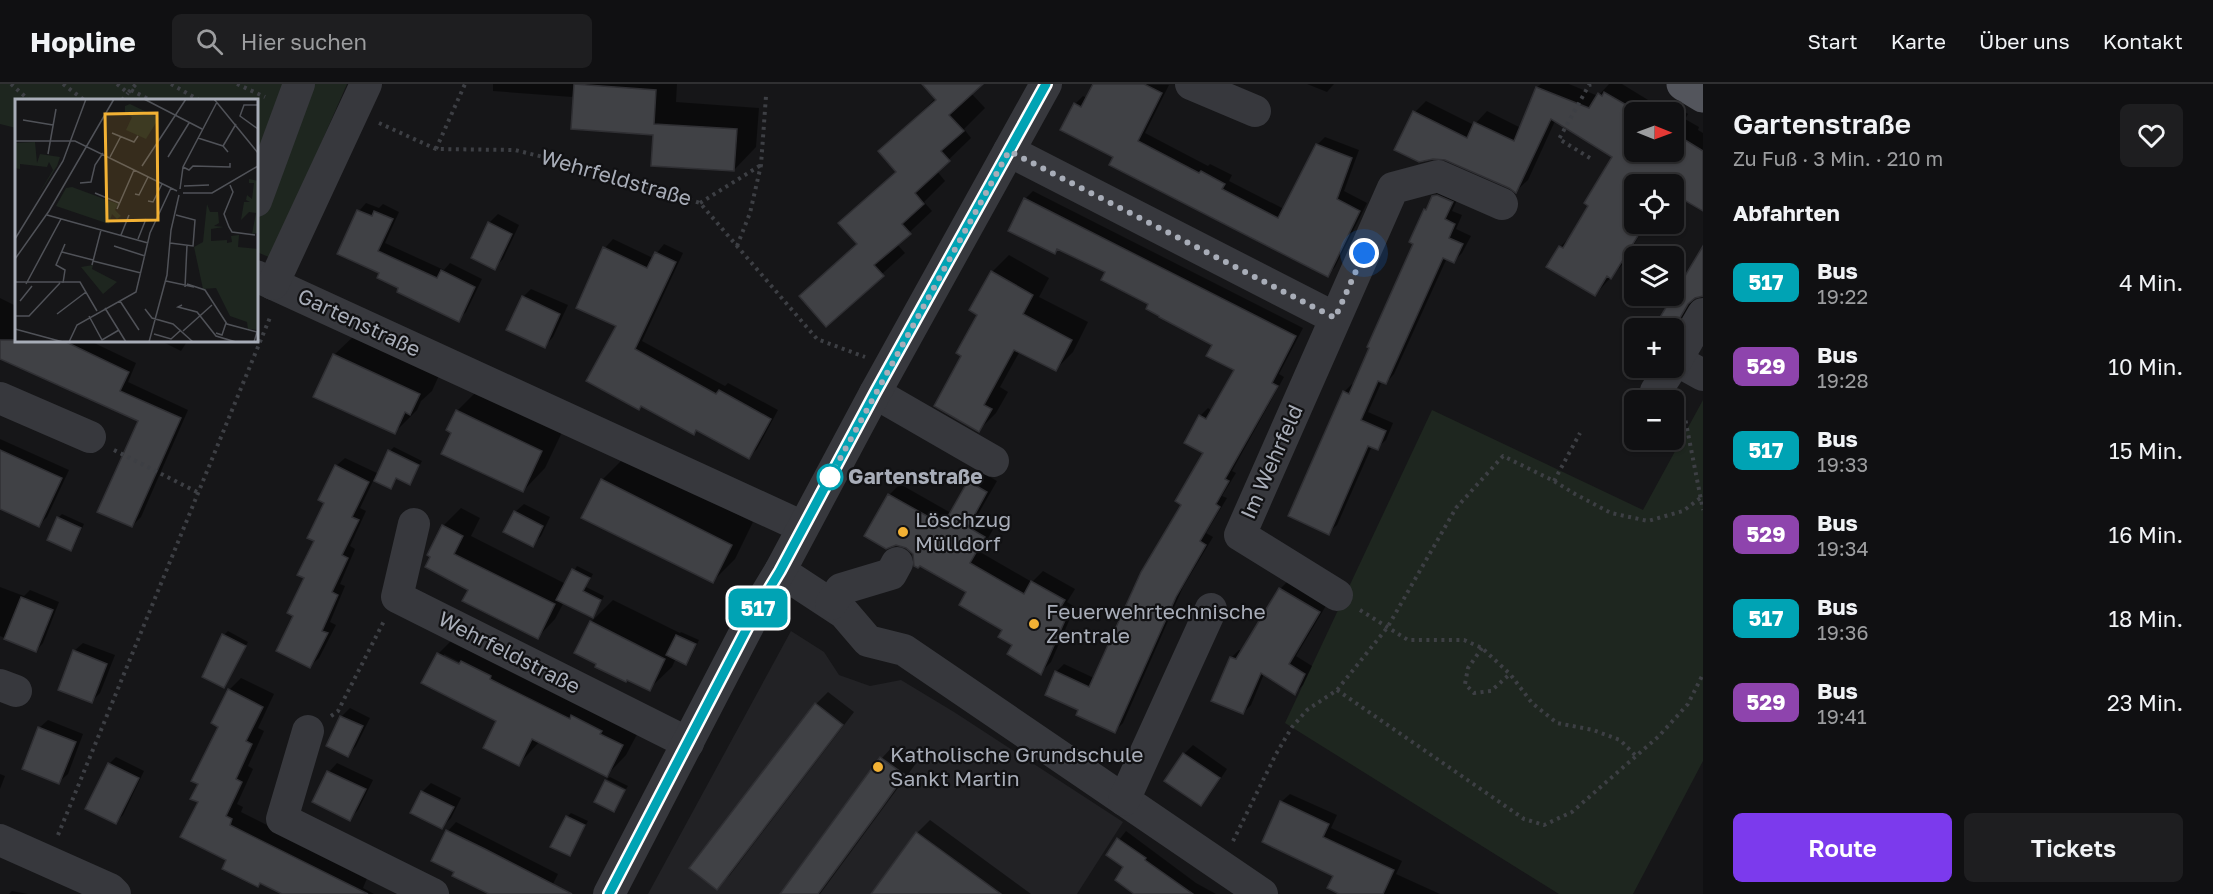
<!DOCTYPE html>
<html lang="de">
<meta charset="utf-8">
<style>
body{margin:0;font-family:"Golos Text",sans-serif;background:#1e1e20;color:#f1f3f6;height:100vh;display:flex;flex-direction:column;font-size:22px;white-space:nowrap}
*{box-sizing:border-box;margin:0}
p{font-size:20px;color:#9c9d9f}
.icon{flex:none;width:33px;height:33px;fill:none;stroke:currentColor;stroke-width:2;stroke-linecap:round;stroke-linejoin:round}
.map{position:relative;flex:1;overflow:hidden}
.sheet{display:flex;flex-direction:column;background:#101012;width:510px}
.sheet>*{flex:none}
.badge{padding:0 12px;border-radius:9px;font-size:21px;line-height:39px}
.needle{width:39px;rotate:91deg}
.buttons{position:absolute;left:1624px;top:18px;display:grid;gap:12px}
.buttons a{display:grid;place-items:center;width:60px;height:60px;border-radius:9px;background:#101012;box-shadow:0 2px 4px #0004,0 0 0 2px #303032;font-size:30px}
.you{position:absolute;width:30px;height:30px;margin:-15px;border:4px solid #fff;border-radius:50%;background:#1a73e8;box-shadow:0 0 0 9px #1a73e833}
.map>.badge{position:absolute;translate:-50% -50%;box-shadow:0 0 0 3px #fff}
h2{padding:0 30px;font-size:22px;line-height:54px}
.round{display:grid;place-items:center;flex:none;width:63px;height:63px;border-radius:9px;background:#1e1e20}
.summary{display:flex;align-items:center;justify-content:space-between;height:102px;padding:0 30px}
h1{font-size:28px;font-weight:600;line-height:45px}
.button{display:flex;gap:12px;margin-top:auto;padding:12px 30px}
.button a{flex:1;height:69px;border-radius:9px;background:#7c3aed;color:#fff;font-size:24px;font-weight:600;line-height:69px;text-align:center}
.button a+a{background:#1e1e20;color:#f1f3f6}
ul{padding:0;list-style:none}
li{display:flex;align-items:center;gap:18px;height:84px;padding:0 30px}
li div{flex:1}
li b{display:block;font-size:22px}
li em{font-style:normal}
li .badge{min-width:66px;font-weight:700;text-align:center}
header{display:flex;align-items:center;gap:36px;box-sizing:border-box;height:84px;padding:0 30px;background:#101012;border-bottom:2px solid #303032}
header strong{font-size:28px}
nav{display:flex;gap:33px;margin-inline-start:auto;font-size:21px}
.search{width:420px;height:54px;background:#1e1e20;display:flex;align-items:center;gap:15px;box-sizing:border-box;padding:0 21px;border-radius:9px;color:#9c9d9f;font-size:22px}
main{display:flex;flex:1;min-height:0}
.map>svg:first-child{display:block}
.built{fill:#222225}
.green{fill:#1e261f}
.shadow{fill:#0007;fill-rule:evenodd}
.building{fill:#404145;stroke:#303034;stroke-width:1.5}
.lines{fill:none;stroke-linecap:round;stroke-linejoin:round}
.path{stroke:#3d3f44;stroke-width:4;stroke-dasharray:3 4.5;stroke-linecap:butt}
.minor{stroke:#37383d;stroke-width:32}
.major{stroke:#53555c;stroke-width:33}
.line-casing{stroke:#fff;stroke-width:14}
.line{stroke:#00a3b4;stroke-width:9}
.walk{stroke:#a8adb8;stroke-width:6;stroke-dasharray:0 10.8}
.stop-dot{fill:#fff;stroke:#00a3b4;stroke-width:3}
.poi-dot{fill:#f2b134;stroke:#111113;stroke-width:2}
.labels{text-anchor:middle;stroke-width:4.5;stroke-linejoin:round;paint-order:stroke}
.street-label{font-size:21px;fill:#a8adb8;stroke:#111113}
.stop-label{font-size:21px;font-weight:bold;fill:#a8adb8;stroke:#111113;text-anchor:start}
.poi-label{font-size:21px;fill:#a8adb8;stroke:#111113;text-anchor:start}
.inset-road{fill:none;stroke:#505258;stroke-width:1.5}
.view{fill:#f2b134;fill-opacity:0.15;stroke:#f2b134;stroke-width:3}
.inset-edge{fill:none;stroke:#a8adb8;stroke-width:3}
</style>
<header>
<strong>Hopline</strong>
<div class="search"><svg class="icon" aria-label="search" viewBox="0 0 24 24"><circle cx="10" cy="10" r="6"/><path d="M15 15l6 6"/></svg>Hier suchen</div>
<nav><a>Start</a><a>Karte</a><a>Über uns</a><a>Kontakt</a></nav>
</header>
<main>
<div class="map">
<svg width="1703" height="810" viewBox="0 0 1703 810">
<rect width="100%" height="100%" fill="#161618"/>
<polygon class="built" points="791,547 824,568 839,591 870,602 901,596 954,628 1123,738 1077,810 648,810"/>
<g class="green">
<polygon points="0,0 347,0 271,174 257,168 256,16 16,16 16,44 0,40"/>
<polygon points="1703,316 1703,677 1633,810 1559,810 1285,639 1432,326 1643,426"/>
</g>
<g class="shadow">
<polygon points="493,0 677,0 676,18 759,24 756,63 734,86 575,10 572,13 493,7"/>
<polygon points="924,0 981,0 971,9 985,24 964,45 971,54 937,87 945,97 924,118 932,127 897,160 905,169 826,241 801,212 858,159 840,140 897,87 880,67 936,14"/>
<polygon points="1094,0 1169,1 1145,49 1208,82 1210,80 1232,91 1229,97 1284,125 1317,61 1325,53 1359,66 1344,107 1367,119 1335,183 1327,191 1115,72 1075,20 1083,12 1087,14"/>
<polygon points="1307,0 1334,0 1327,8"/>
<path d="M1541 0H1569L1598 12 1609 0H1622L1653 19 1655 17 1667 24 1672 20 1688 30 1685 35 1699 43 1698 46 1703 49V123L1674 108V100H1635V140H1646L1622 181 1595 211 1560 163 1572 151 1590 121 1614 73 1555 37 1528 96 1516 107 1415 28 1426 17 1474 41 1487 27 1521 44 1537 3ZM1635 28H1674V68H1635Z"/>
<polygon points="1442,104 1460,110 1452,127 1462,131 1456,145 1471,152 1462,169 1454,177 1447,174 1394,290 1386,299 1382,297 1368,328 1393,339 1386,356 1377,364 1372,362 1337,441 1328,449 1344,308 1352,300 1354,301 1415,160 1425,126 1433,113"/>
<polygon points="1033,107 1303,244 1279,290 1284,293 1232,387 1236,389 1222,412 1227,414 1206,449 1213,453 1183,503 1123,639 1115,647 1080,626 1056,588 1064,580 1094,594 1183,421 1205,369 1200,332 1208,324 1212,327 1236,285 1214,260 1150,219 1107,188 1059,164 1054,168 1025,115"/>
<polygon points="366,119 379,124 383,120 399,128 385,159 444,186 450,179 482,195 466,228 458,236 400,203 381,188 339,169 359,127"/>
<polygon points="498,130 519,141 503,175 494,184 489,139"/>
<polygon points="613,155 653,174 664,160 683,169 642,257 725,302 728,299 778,326 757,365 749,373 698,345 694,349 618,242 578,223 605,164"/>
<polygon points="1009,171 1049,194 1039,213 1088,238 1073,268 1056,285 1020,267 1000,303 1008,308 996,329 979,346 963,272 979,230 992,188"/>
<polygon points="1703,171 1703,211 1696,212 1682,236 1674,244 1666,244 1658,240"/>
<polygon points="531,205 568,221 553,253 545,262 523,213"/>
<polygon points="0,214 16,222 16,256 88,256 136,279 128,298 188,326 141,433 132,442 140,337 0,267"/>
<polygon points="357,249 441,287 432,307 421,317 417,326 395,348 334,271"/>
<polygon points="159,256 188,256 181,267"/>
<polygon points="479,305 564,344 545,384 523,407 453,348 457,327"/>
<polygon points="0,355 69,386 47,433 39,441 0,411"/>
<polygon points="394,363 422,377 410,399 398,393 391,403 374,395 360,424 366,427 350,462 355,465 340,500 345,502 330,538 336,541 319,574 310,582 295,532 336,382 345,374 379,390 390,367"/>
<polygon points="624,374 753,438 735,475 712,498 602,396"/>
<polygon points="980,387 997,397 977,432 995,442 980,468 1032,498 1043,487 1075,505 1067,518 1075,523 1051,578 1040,589 1014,560 1004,545 968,508 914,469 907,462 866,452 890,410 900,400 951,429 969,398"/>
<polygon points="524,420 550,433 541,452 532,461 515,428"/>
<polygon points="461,424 480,434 471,452 566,500 577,482 593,490 586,503 604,512 596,528 592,532 564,518 555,535 538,553 470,505 427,483 443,442"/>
<polygon points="62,430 84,440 74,462 70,465 58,434"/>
<polygon points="1288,497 1327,520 1296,572 1312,582 1303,601 1295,609 1264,590 1251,621 1243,629 1231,574 1239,566 1243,567 1280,505"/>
<polygon points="0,503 24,512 30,506 59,518 43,559 36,567 0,552"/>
<polygon points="613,516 680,549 681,548 699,556 690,575 686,579 676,574 672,583 649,605 591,538"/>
<polygon points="228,547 248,558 223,602 204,592 224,551"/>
<path d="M458 550 642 641 626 671 607 691 540 657 519 680 498 637 423 599 438 570ZM444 570 467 582 465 585 444 574Z"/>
<polygon points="83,559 115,571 100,609 91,618 74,567"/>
<polygon points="241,594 274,610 258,644 264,647 248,682 253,685 237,720 243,723 241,728 368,792 363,804 374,810 286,810 262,798 258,801 228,775 200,718 200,699 220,642 229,606"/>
<polygon points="828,608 854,628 730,791 717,804 816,620"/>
<polygon points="350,624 370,634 356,662 348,671 328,661 342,632"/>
<polygon points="48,636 83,650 68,690 59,698 39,644"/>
<polygon points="894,661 917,678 820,810 782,810 882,674"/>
<polygon points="1193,661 1227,685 1209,712 1200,720 1166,696 1184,670"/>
<polygon points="116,673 144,687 123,731 116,738 109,680"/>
<polygon points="337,679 373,696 358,726 350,735 314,717 329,688"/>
<polygon points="0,690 5,692 0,705"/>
<polygon points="610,693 628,702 626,705 607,695"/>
<polygon points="431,699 461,714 451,734 442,743 422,708"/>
<polygon points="1290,710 1337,731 1331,744 1402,777 1396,790 1440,810 1343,810 1335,791 1281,718"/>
<polygon points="571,729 588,737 569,770 567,733"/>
<polygon points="930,736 1031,810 873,810 917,749"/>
<polygon points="456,738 558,790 548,810 490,810 456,788 448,747"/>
<polygon points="1126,747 1196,799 1216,810 1137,810 1125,783 1108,770"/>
<polygon points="12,807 28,810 9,810"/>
</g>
<g class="building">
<polygon points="574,0 656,6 654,40 737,45 734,87 651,82 653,51 571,45"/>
<polygon points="922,0 983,0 949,31 964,47 941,67 950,77 915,109 924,120 902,140 911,150 874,181 884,192 826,243 799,212 857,160 838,139 896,88 878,67 936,16"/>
<polygon points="1093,0 1144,0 1162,9 1138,57 1199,89 1201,87 1225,100 1222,105 1278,134 1316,60 1352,74 1337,115 1360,127 1328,193 1109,81 1113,73 1060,46 1074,19 1081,23"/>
<polygon points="1536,3 1589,24 1598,9 1602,12 1604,8 1635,26 1635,68 1674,68 1674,49 1703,67 1703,127 1674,110 1674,100 1635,100 1635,140 1642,140 1637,149 1639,150 1611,195 1607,192 1595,212 1546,183 1559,162 1563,164 1588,122 1584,119 1612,73 1551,35 1516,109 1509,104 1445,76 1433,75 1419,78 1394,66 1413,27 1467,54 1474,38 1514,57"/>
<polygon points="1437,111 1453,118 1445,135 1455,140 1449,154 1463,160 1454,179 1443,174 1386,300 1378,297 1361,336 1386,347 1378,366 1368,362 1329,451 1288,432 1343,307 1349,310 1369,264 1367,263 1413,160 1409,158 1424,125 1426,126 1432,112"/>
<polygon points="1024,114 1296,252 1272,299 1278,302 1225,395 1229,397 1216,420 1220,423 1200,457 1206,461 1176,513 1115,649 1076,631 1078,626 1045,611 1055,587 1089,603 1141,488 1181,421 1175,417 1203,369 1184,359 1199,331 1206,335 1234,286 1206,272 1212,261 1159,233 1159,232 1146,225 1148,220 1101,196 1105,188 1057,165 1055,170 1008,147"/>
<polygon points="357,126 372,132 374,127 393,135 378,167 437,194 441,186 475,203 459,238 397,208 398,204 377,194 379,189 337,170"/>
<polygon points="488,138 512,150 495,186 471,174"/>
<polygon points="1703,162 1703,212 1695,214 1688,220 1674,244 1663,244 1656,240"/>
<polygon points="603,163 647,184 655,168 676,178 635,265 716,310 719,306 771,335 749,375 696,346 694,351 641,322 639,326 586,297 616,242 576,224"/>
<polygon points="991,187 1033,211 1023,230 1072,256 1056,287 1014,266 984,321 992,325 979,348 934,322 961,272 956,269 977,231 969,226"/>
<polygon points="522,212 560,230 545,264 506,246"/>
<polygon points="0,256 62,256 129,288 120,307 181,334 132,443 97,428 138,337 0,275"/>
<polygon points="333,270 420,310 410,331 405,328 395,350 313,313"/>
<polygon points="456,326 542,367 523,408 441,370 451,349 446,346"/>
<polygon points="0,366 62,394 39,443 0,425"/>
<polygon points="388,366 419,381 410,401 396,394 391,405 374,397"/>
<polygon points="335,381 369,398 352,433 359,436 342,471 348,474 332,508 338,511 322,547 328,549 310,584 276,567 293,532 287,529 304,494 297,491 314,457 307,454 324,419 318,416"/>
<polygon points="601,395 732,461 713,499 581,434"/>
<polygon points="968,397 987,408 968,443 985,453 970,479 1024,510 1031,497 1065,516 1057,529 1066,534 1041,591 1007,570 1012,561 998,553 1002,546 959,521 966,508 920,482 918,484 914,482 913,470 906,464 896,461 886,465 864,452 888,410 943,441"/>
<polygon points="514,427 543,442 533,463 503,448"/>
<polygon points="57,433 81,444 71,467 47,456"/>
<polygon points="442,441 463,452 454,470 555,520 538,555 462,517 468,506 425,483 430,473 427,471"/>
<polygon points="572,485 590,494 583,507 601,516 593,534 556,516"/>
<polygon points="1279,504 1320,528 1289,580 1305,590 1295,611 1261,589 1243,630 1211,617 1230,573 1236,575"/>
<polygon points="21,513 53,526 36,568 4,555"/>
<polygon points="590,537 665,575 650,607 627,596 626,598 595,583 596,580 574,569"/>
<polygon points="222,550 246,562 224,604 202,593"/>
<polygon points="676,551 696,560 686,581 666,571"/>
<polygon points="73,566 107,580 92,619 58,606"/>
<polygon points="437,569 459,580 461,577 491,592 490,595 570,635 571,631 602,647 600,650 623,661 607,693 532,655 519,682 483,664 496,637 421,599"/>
<polygon points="228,605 263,623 246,657 252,660 236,695 242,698 226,732 232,735 230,741 368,810 282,810 260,799 258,803 222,785 226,776 180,753 198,718 190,715 198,700 191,697 218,643 211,639"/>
<polygon points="815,619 843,641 717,806 689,784"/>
<polygon points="340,632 363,642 348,673 326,662"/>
<polygon points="38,643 76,658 59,700 22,685"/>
<polygon points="1183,669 1220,694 1201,722 1164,697"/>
<polygon points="880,673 905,691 882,723 818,810 780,810"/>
<polygon points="108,679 139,694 116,740 85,725"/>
<polygon points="327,687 366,705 350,737 312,718"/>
<polygon points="605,696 625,706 614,728 594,718"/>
<polygon points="421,707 454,723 442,745 410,729"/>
<polygon points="1280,717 1329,740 1323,753 1394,786 1383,810 1339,810 1327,804 1333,792 1262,758"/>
<polygon points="566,732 585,741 570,772 550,763"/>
<polygon points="446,746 485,765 572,810 489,810 452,792 454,788 431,777"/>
<polygon points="916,748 1001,810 871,810"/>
<polygon points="1117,754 1146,774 1145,776 1193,810 1134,810 1115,796 1123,783 1106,771"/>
</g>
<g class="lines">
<g class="path">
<polyline points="11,0 29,16"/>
<polyline points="63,0 84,16"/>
<polyline points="117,0 128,9 136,0"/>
<polyline points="171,0 199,16"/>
<polyline points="237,0 265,13"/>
<polyline points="131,6 150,16"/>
<polyline points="122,16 128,9"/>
<polyline points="379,39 436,65 515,66 599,87 700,119 817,255 865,273"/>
<polyline points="436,65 465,0"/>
<polyline points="1590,74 1559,55 1589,1 1595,0"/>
<polyline points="700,119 761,81"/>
<polyline points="737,162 750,129 761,81 766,12"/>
<polyline points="1675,327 1685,334 1703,426"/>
<polyline points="114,366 199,409"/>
<polyline points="1554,397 1580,349"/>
<polyline points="1360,526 1408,556 1464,556 1482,564 1510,590 1532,619 1557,639 1593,646 1620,656 1635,671"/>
<polyline points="1482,564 1468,584 1465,600 1474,609 1491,607 1510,590"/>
<polyline points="1337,606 1524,735 1544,741 1572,728 1659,652 1688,620 1703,590"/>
<polyline points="331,632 338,627 384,537"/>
<polyline points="58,751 271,231"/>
<polyline points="1233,757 1276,670 1292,643 1307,626 1337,606 1387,544 1456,424 1503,372 1554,397 1575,410 1611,429 1648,437 1683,427 1703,412"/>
</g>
<g class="minor">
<polyline points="1191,0 1255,27"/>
<polyline points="1009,67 1335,234"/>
<polyline points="256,117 299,0"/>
<polyline points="256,192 803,443"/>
<polyline points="273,200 366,0"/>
<polyline points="1676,276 1703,291"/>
<polyline points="1674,280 1703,230"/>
<polyline points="1656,307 1671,284"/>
<polyline points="875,309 993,377"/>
<polyline points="0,314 90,353"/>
<polyline points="414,440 397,513 688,659"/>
<polyline points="780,487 844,529 868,557 904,566 1262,810"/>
<polyline points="1337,511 1240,451 1393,104 1438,92 1502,120"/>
<polyline points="831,520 841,505 891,490 897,479"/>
<polyline points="0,601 16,607"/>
<polyline points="308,647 282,735 433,810"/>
<polyline points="1124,716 1211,525"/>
<polyline points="0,756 110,805 115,810"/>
<polyline points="609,810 757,525 780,487 875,309 1046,0"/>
</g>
<polyline class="major" points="1683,0 1703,12"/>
</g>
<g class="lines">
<defs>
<polyline id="line" points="609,810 757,525 780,487 875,309 1046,0"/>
</defs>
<use href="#line" class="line-casing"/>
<use href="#line" class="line"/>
<polyline class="walk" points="830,393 1009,67 1335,234 1364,169"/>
</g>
<circle class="stop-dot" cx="830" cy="393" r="12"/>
<g class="poi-dot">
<circle cx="903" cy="448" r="6"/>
<circle cx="1034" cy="540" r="6"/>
<circle cx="878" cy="683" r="6"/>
</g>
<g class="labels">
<g class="street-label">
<text transform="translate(616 94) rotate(16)" y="7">Wehrfeldstraße</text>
<text transform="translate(359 239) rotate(25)" y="7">Gartenstraße</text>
<text transform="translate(1272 378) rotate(-66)" y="7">Im Wehrfeld</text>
<text transform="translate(509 569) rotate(27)" y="7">Wehrfeldstraße</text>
</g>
<g class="stop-label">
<text x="848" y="400">Gartenstraße</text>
</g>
<g class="poi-label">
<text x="915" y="443">Löschzug<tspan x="915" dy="24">Mülldorf</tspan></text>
<text x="1046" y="535">Feuerwehrtechnische<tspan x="1046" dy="24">Zentrale</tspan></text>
<text x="890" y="678">Katholische Grundschule<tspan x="890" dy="24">Sankt Martin</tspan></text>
</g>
</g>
<g transform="translate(15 15)">
<rect width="243" height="243" fill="#161618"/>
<path d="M115 5 144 19 131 40 111 31 117 18 110 14V7ZM20 43 22 64 25 55 45 58 42 67 22 98 38 71 34 63 32 68 5 65V70L0 69V44ZM234 80 243 82V134L237 135 241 114 234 113 226 121 229 103H235L231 101 232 96 237 100 239 84H234ZM57 88 103 105 100 111 106 117 102 120 97 115 94 125 41 107 51 89ZM192 105 195 113H203L204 124 199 127 209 128 196 130V142L212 141V144L217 143 216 137 224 136 223 148 243 150V231L233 230 232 223 215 217 201 189 188 190 179 148 188 143ZM78 166 77 170 102 183 88 195 66 168Z" fill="#1e261f"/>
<path class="inset-road" d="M129 0 187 30M199 0 243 54M243 6H229L225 17 243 30M8 21 38 26M97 34 119 43 123 37M183 39 208 47 213 53M0 42H60L162 92M208 47 221 25M33 55 41 10M95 58 106 37M153 58 174 24M127 67 171 0M168 68 174 71 178 67 215 68V64M65 84 76 83 80 66 88 54M215 86 218 93 209 115 214 128 217 133 240 136M169 87 194 86M165 90 168 68 202 3M80 94 104 104M168 94H197L243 67M120 95 124 96 133 78M133 102 138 103 147 85M102 110 119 71M32 116 133 144M106 136 114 116M0 140 48 62 71 0M123 140 131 120M155 144 178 147 180 121 161 116M99 147 130 157M47 153 78 161M0 160 34 112 99 0M78 162 126 174M77 166 86 131M151 182 179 188M0 183H65L82 212M48 184 50 171 41 166 50 145M11 185 46 120M172 185 190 191 212 225 242 233 239 243M170 188 172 146M5 202 17 187M105 202 124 231M167 206 163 208 182 213 201 237 221 243M90 209 111 243M130 210 137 219 158 225 178 243M42 215 71 193M0 217H14L45 184M74 217 87 241 104 231M0 230 48 243M168 232 197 206M201 234 207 236 211 224M139 235 156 240 166 231M54 243 62 226 121 193 135 134 156 89M134 243 152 176 156 131 164 96"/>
<path class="view" d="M142 14 143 121 92 122 90 15Z"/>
<rect width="243" height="243" class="inset-edge"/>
</g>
</svg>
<div class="buttons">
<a><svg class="needle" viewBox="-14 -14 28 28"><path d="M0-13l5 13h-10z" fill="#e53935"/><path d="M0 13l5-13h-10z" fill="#9c9d9f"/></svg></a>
<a><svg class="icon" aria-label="locate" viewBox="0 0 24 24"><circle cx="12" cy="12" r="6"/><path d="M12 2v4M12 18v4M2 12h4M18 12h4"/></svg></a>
<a><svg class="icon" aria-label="layers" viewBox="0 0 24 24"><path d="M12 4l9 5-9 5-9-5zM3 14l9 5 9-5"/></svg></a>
<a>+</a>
<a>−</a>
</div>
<div class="you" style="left:1364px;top:169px"></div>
<b class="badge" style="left:758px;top:524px;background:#00a3b4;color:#fff">517</b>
</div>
<section class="sheet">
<div class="summary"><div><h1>Gartenstraße</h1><p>Zu Fuß · 3 Min. · 210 m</p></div><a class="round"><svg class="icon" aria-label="heart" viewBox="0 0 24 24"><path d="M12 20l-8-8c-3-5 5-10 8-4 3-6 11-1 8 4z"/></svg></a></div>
<h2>Abfahrten</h2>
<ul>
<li><span class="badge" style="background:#00a3b4;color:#fff">517</span><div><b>Bus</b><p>19:22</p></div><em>4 Min.</em></li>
<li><span class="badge" style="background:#8e44ad;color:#fff">529</span><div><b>Bus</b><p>19:28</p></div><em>10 Min.</em></li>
<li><span class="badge" style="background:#00a3b4;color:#fff">517</span><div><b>Bus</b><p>19:33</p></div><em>15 Min.</em></li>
<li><span class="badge" style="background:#8e44ad;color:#fff">529</span><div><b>Bus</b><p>19:34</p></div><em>16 Min.</em></li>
<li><span class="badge" style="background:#00a3b4;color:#fff">517</span><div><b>Bus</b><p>19:36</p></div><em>18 Min.</em></li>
<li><span class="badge" style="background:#8e44ad;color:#fff">529</span><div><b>Bus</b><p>19:41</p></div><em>23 Min.</em></li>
</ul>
<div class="button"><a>Route</a><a>Tickets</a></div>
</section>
</main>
